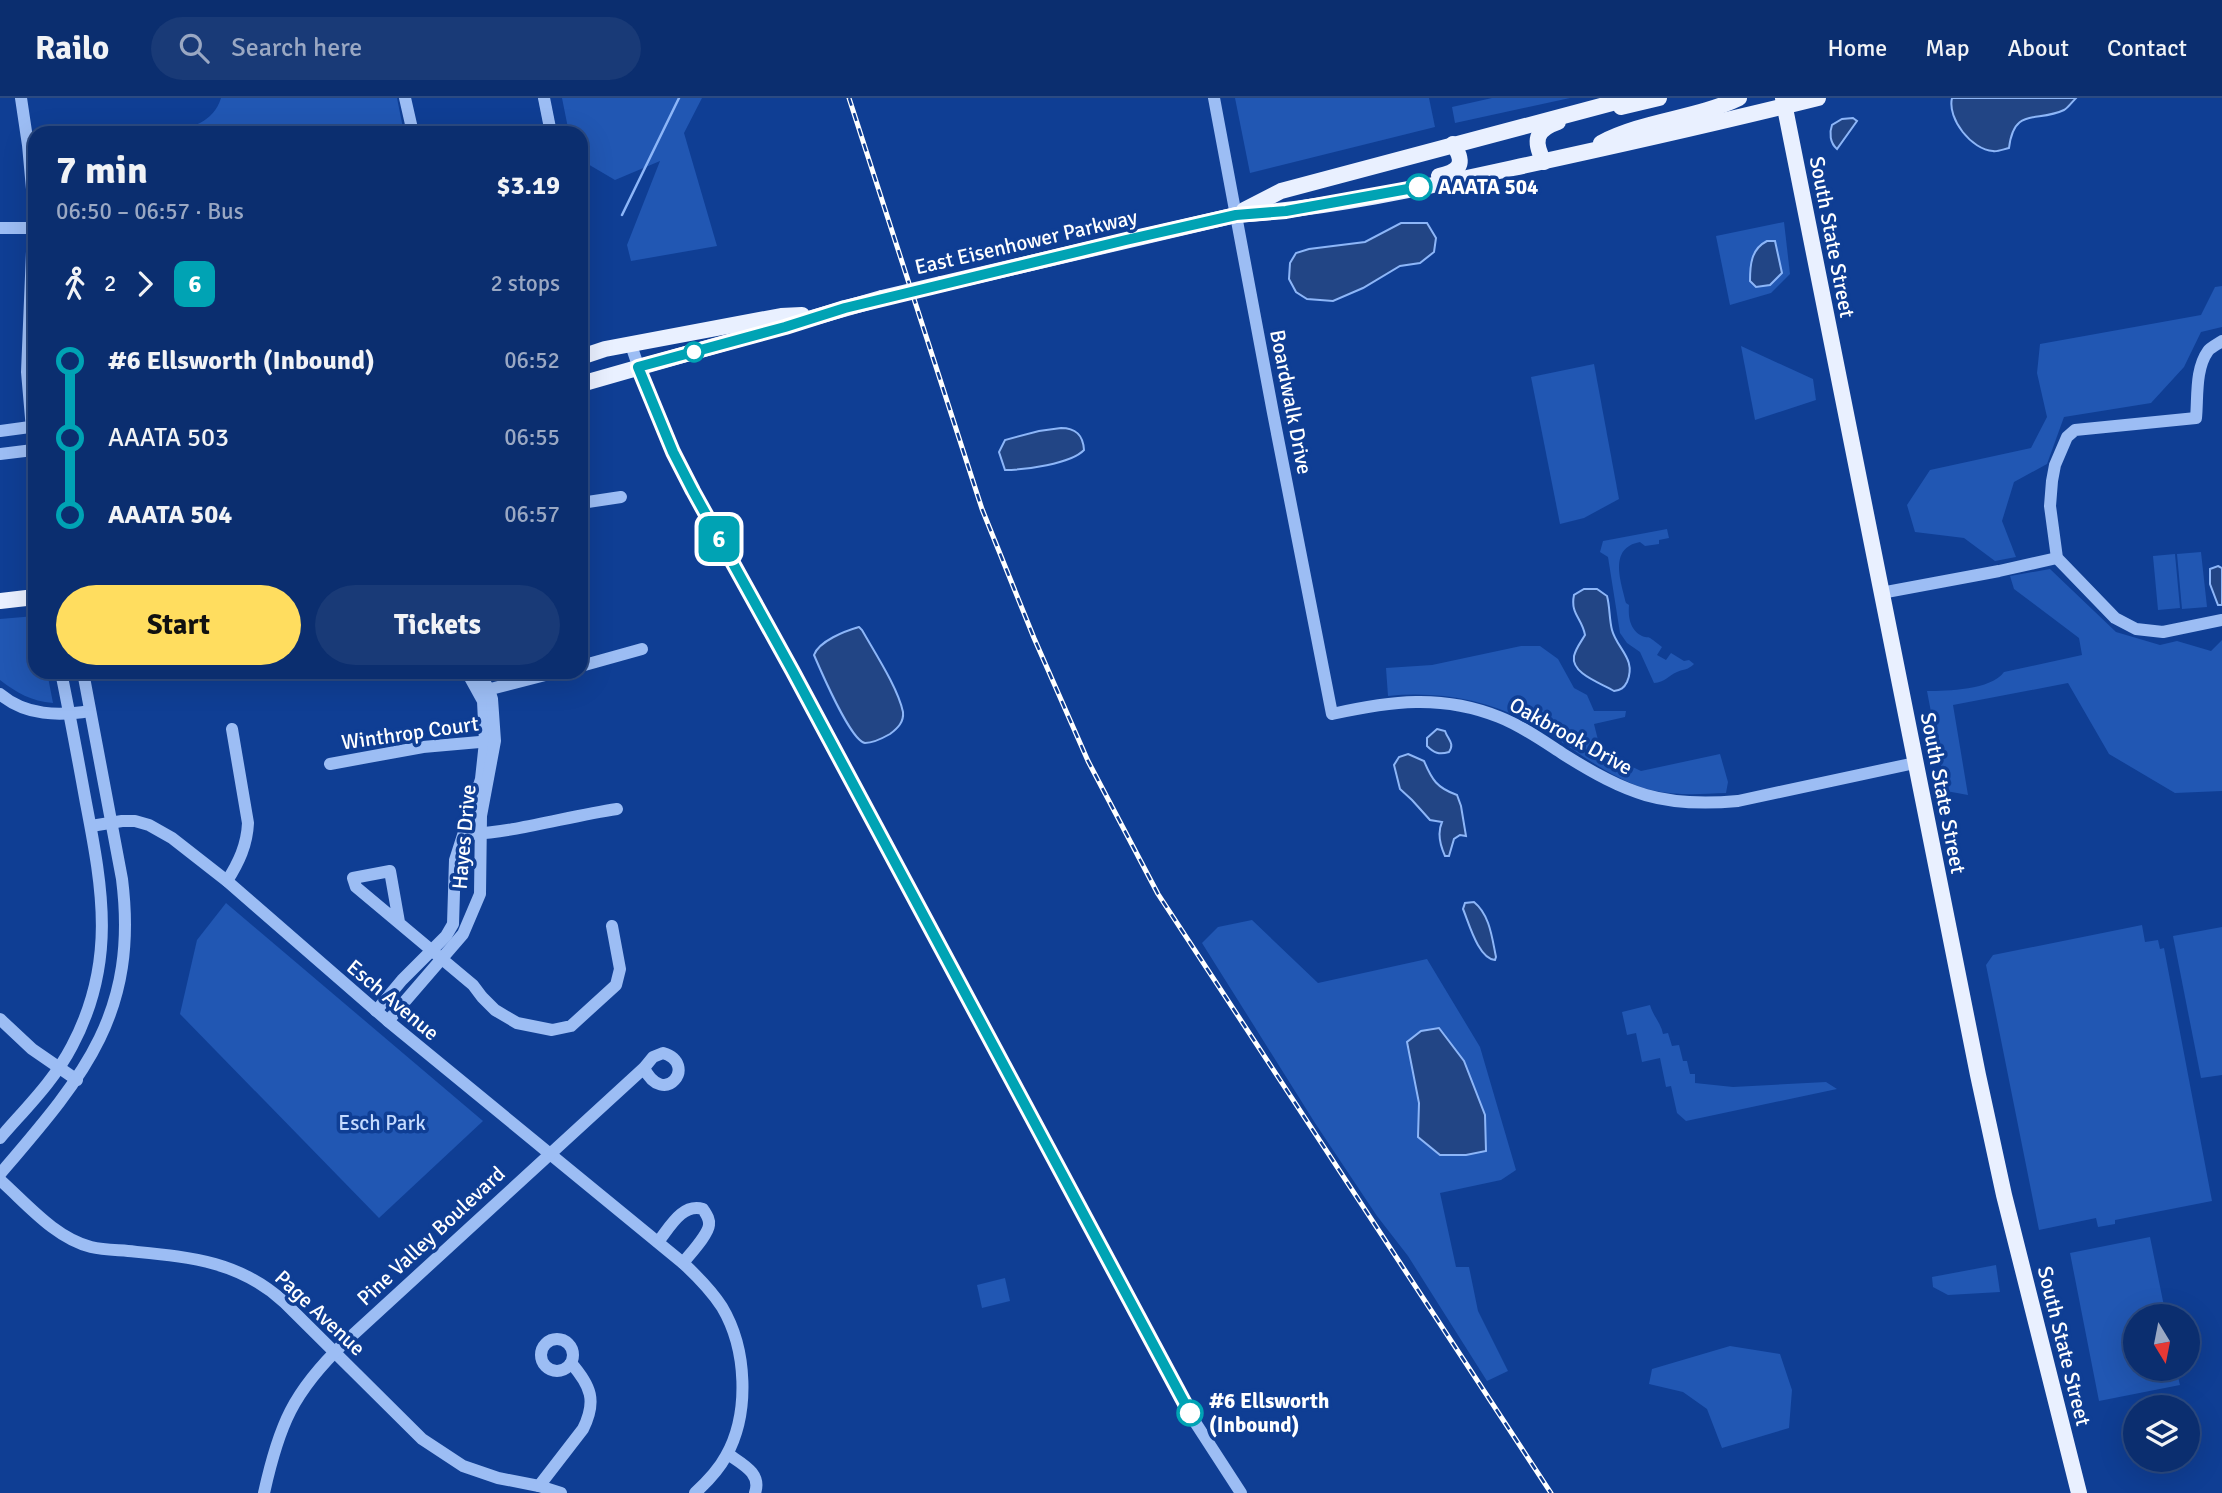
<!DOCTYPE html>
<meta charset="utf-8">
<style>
body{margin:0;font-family:Signika,sans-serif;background:#193a77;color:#f1f3f6;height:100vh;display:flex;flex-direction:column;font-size:26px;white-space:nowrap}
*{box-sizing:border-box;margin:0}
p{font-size:23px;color:#9aa8c3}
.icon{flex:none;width:38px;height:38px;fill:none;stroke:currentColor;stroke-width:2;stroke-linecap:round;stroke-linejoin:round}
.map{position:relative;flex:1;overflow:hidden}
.sheet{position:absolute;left:28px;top:28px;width:560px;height:553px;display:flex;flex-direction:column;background:#0b2e6f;border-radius:21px;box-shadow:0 7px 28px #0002,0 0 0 2px #2b4a82}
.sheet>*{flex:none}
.badge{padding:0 14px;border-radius:10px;font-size:24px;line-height:46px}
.needle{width:46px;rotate:170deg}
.tools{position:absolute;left:2123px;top:1206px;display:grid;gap:14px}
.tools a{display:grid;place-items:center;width:77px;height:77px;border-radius:50%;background:#0b2e6f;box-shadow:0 7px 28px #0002,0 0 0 2px #2b4a82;font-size:35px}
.map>.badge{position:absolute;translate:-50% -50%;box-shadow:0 0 0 4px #fff}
.legs{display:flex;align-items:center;gap:10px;height:77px;padding:0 28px;font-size:23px}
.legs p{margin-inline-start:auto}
.overview{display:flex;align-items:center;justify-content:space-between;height:119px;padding:0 28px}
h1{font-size:38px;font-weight:800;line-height:52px}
.primary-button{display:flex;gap:14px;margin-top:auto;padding:14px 28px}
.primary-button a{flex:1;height:80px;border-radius:42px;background:#ffdd5f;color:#111;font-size:28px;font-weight:800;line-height:80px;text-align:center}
.primary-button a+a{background:#193a77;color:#f1f3f6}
ul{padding:0 28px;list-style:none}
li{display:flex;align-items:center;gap:24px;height:77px;font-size:26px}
li i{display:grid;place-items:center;width:10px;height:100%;margin:0 9px;background:currentColor}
li i::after{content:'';width:18px;height:18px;margin:-9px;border:5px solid;border-radius:50%;background:#0b2e6f}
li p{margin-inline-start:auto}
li:first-child i{background:linear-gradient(#0000 50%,currentColor 0)}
li:last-child i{background:linear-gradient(currentColor 50%,#0000 0)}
header{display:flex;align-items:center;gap:42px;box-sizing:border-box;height:98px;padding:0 35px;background:#0b2e6f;border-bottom:2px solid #2b4a82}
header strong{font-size:33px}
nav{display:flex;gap:38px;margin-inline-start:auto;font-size:24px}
.search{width:490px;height:63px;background:#193a77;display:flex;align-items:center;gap:18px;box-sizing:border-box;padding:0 24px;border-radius:38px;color:#9aa8c3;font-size:26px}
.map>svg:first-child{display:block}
.green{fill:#2157b3}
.water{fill:#224585;stroke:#8db6f8;stroke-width:2}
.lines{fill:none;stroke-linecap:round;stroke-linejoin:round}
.stream{stroke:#8db6f8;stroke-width:2.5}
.minor{stroke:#9cbdf4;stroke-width:12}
.major{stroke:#e9f0ff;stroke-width:16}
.rail-casing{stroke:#fff;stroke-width:5}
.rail{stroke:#0f3e94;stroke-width:2.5;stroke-dasharray:8;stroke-linecap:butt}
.major-bridge{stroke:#e9f0ff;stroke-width:16}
.line-1-casing{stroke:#fff;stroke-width:16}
.line-1{stroke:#00a3b4;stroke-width:10}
.stop-1-dot{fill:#fff;stroke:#00a3b4;stroke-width:3.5}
.labels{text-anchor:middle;stroke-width:7;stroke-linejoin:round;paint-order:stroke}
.stop-label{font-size:21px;font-weight:bold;fill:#fff;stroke:#0f3e94;text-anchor:start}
.street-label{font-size:21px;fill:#fff;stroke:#0f3e94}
.park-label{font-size:21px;fill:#c4dafe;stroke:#0f3e94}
</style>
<header>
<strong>Railo</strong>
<div class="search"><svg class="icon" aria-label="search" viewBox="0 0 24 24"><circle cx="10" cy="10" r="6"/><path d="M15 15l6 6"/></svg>Search here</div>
<nav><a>Home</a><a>Map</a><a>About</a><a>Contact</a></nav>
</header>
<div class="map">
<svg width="2222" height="1395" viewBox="0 0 2222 1395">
<rect width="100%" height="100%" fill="#0f3e94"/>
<g class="green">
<path d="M221 0H397L404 35H167C190 31 214 24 221 0Z"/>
<polygon points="562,0 702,0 684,35 717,148 631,163 627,147 660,63 615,82 581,62 581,35 569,35"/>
<polygon points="1235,0 1429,0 1435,29 1250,75"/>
<polygon points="1492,0 1570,0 1455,25 1452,9"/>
<polygon points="1784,124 1790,176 1771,195 1730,207 1716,138"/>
<polygon points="2222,188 2222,229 2201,234 2184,269 2151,305 2064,319 2047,366 2014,384 2002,423 2016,459 1995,463 1964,440 1915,434 1907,407 1930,372 2031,350 2047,319 2037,275 2040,246 2201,217 2215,189"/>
<polygon points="1741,248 1813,281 1816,302 1755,322"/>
<polygon points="1594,266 1619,401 1584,420 1560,426 1531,279"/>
<path d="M1667 431 1669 440 1659 442V446L1645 448 1640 444C1608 450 1621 483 1626 505L1629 507C1628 519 1630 532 1642 538 1650 541 1646 537 1653 542 1656 544 1659 547 1662 549L1657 557 1666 562 1671 555 1684 563 1689 562 1694 566C1688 572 1684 571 1677 574 1668 578 1665 584 1654 585L1640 554 1627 545 1620 535 1608 459 1600 454 1603 443Z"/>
<polygon points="2201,454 2207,509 2182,511 2177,456"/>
<polygon points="2175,456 2180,510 2158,512 2153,458"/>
<path d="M2050 471 2116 534 2160 547 2177 543 2211 553 2222 542V693L2175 695 2109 656 2068 585 1953 607 1968 697 1946 693 1927 593C1947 593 1991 592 2004 574L2082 557 2079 540 2014 491 2010 478Z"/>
<path d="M35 518V574H47L53 605C31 603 17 595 0 582V521Z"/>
<path d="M1521 548H1540L1558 561 1574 590 1587 597 1594 613H1626L1625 619 1594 626 1601 654 1641 673 1720 656 1728 684 1726 695C1700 696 1677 698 1651 692 1605 680 1570 646 1529 624 1485 601 1436 593 1388 598L1386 570 1432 567Z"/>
<polygon points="226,805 483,1023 379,1120 180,916 197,842"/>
<polygon points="1252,822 1318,885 1427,861 1480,949 1516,1072 1501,1082 1440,1095 1456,1169 1469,1169 1478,1213 1508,1273 1487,1283 1408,1158 1377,1118 1315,1025 1202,845 1218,829"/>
<polygon points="2142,827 2145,844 2158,842 2160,851 2164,850 2212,1103 2115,1122 2115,1126 2098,1129 2096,1120 2039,1132 1986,867 1993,857"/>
<polygon points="2222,829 2222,977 2201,980 2173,838"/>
<path d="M1650 907C1653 918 1661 925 1663 936L1668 935 1672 948 1679 947 1683 963H1687L1690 976H1695V985L1733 989 1826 984 1837 991 1686 1023 1677 1015 1671 988 1666 989 1660 960 1642 964 1636 935 1627 937 1622 914Z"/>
<polygon points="2150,1139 2166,1218 2135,1218 2135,1270 2176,1271 2180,1287 2099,1303 2070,1155"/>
<polygon points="1996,1167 2000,1194 1948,1197 1933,1189 1932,1179"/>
<polygon points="1005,1180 1010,1203 982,1210 977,1187"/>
<polygon points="1730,1248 1780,1256 1792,1292 1789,1330 1722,1350 1707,1311 1683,1294 1649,1286 1652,1271"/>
</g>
<g class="water">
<path d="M1952 0H2076C2072 4 2068 10 2064 12 2037 25 2014 8 2009 50 2004 51 1997 54 1993 53 1972 52 1947 21 1952 0Z"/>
<path d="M1853 20 1857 23 1837 51C1830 45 1829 35 1832 27L1842 21Z"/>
<polygon points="1401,125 1427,125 1436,140 1434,154 1420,165 1400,168 1363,190 1333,203 1307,201 1296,194 1289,181 1290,165 1296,155 1309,151 1365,144"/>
<path d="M1767 143H1775L1782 175 1770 187 1756 189 1750 183C1750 167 1751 151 1767 143Z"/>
<path d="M1061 330C1075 330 1083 336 1084 352 1071 366 1024 372 1005 372L999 354 1005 342 1039 333Z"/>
<polygon points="2218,468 2222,470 2222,507 2218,507 2210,486 2210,471"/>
<path d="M1584 491H1597L1607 498C1610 509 1609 520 1612 532 1617 551 1637 561 1627 584 1624 590 1621 592 1614 593 1601 585 1571 576 1574 558 1576 550 1581 544 1585 537 1582 520 1570 516 1574 497Z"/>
<path d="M859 529 862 532C875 555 898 590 903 614 904 624 898 630 890 636 883 640 872 645 865 645 851 643 820 571 814 557 819 543 845 533 859 529Z"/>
<path d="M1437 631 1445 633C1448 642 1455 645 1449 654 1439 657 1434 655 1427 648V640Z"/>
<path d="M1408 656 1424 663C1432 682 1437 690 1457 697L1461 708 1466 738 1460 737 1454 741 1449 758H1445C1440 747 1437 735 1442 724L1430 722 1412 702 1400 691 1394 667 1399 659Z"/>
<path d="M1474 804C1490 817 1492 840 1496 859L1495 862C1478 860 1469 825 1463 811L1465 805Z"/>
<polygon points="1439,930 1464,963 1485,1017 1486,1053 1466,1057 1440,1057 1418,1039 1419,1005 1407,944 1421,933"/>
</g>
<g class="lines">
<polyline class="stream" points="622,117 679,0"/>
<g class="minor">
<polyline points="21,0 28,47 32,91 33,130 27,274 35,366"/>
<polyline points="405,0 413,35"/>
<polyline points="544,0 551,35"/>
<path d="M1214 0 1273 315 1332 616C1390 603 1442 596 1499 619 1522 628 1543 643 1563 656 1627 696 1662 710 1738 703L1915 665"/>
<polyline points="0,130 33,130"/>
<polyline points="581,202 581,206"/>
<path d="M2222 243C2218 246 2211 249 2208 253 2195 271 2198 299 2196 320L2075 332 2067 339 2055 367 2052 383 2050 408 2057 460 2115 520 2136 531 2163 534 2222 522"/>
<polyline points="631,247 646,291 673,354 693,393 778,548 1193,1321 1241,1395"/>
<polyline points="0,333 30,329"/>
<polyline points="0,356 33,352"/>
<polyline points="581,405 621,399"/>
<polyline points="1881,495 1999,473 2057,460"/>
<polyline points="581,568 642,551"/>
<polyline points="483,593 557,574"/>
<path d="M0 596C26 618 59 618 90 613"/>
<polyline points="330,666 423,649 491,643"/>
<path d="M91 728 122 723H135L149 727 172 740 227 783 388 923 683 1165C697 1178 711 1192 722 1209 747 1251 750 1315 726 1358 718 1373 707 1384 695 1395"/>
<path d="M473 736C521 733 569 718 617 711"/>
<path d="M227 783C239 764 247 747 248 725L232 631"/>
<polyline points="399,824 390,773 353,780 356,789 473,887 482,899 495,912 517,925 552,932 571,928 616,887 620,871 612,828"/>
<polyline points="376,913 402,882 446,838 453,826 455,762 481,681 485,644 483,603 467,574"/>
<polyline points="0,921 32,951 77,982"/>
<polyline points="388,923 463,836 480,796 481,718 495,643 492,601 489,592 479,574"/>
<path d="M0 1040C25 1011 54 983 72 948 116 865 103 793 86 705 78 661 70 618 61 574"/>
<path d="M0 1076C82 980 139 917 122 781L83 574"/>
<path d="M0 1082C27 1106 55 1140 91 1149 103 1152 116 1152 128 1153 188 1159 238 1162 284 1204L422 1341 463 1368 498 1380 539 1388 561 1395"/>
<path d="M658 1144C670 1129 682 1105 703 1111 706 1116 710 1121 709 1127 708 1137 690 1156 683 1165"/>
<circle cx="557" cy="1257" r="16"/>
<path d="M728 1356C742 1366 762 1375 755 1395"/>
<path d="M539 1388 583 1331C597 1303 591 1288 571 1265"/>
<path d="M264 1395C279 1327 293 1294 344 1245L644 970 653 959 663 955C699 966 664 1011 644 970"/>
</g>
<g class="major">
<polyline points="1783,0 1978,977 2004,1097 2079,1395"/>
<polyline points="1621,9 1659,0"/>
<path d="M1601 45C1645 22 1695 21 1739 0"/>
<path d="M1544 64C1533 43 1535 32 1558 24"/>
<path d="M1439 78C1460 73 1466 66 1453 46"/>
<polyline points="1244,112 1281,93 1631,0"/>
<path d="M941 186 1236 117C1329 110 1422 90 1513 70 1615 48 1717 25 1818 0"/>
<polyline points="581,259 605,251 781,218 802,217"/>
<polyline points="581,286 882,200"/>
<polyline points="0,503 35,499"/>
</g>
<defs>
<polyline id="rail" points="849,0 982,411 1034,540 1088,663 1158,796 1551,1395"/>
</defs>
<use href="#rail" class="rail-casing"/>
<use href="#rail" class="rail"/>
<polyline class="major-bridge" points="882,200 941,186"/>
</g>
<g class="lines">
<defs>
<polyline id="line-1" points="1190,1315 792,572 693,393 673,354 638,269 785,229 845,210 1126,142 1236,117 1286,113 1419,89"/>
</defs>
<use href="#line-1" class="line-1-casing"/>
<use href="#line-1" class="line-1"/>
</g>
<g class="stop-1-dot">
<circle cx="1419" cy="89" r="12"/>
<circle cx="694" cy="254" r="9"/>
<circle cx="1190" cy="1315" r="12"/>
</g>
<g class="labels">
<g class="stop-label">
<text x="1438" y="96">AAATA 504</text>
<text x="1209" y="1310">#6 Ellsworth<tspan x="1209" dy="24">(Inbound)</tspan></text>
</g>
<g class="street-label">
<text transform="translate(1832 139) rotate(79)" y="7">South State Street</text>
<text transform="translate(1026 144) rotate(-13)" y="7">East Eisenhower Parkway</text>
<text transform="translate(1291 304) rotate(79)" y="7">Boardwalk Drive</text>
<text transform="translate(410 635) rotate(-8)" y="7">Winthrop Court</text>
<text transform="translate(1571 638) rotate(29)" y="7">Oakbrook Drive</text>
<text transform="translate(1943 695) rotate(79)" y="7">South State Street</text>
<text transform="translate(464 739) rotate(-85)" y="7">Hayes Drive</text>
<text transform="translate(393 902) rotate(40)" y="7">Esch Avenue</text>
<text transform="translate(431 1138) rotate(-43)" y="7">Pine Valley Boulevard</text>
<text transform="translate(320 1215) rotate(43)" y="7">Page Avenue</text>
<text transform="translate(2064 1248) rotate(76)" y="7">South State Street</text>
</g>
<g class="park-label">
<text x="382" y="1032">Esch Park</text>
</g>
</g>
</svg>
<div class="tools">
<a><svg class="needle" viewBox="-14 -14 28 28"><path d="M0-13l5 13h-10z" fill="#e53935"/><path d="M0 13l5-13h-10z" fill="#9aa8c3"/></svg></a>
<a><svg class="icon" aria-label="layers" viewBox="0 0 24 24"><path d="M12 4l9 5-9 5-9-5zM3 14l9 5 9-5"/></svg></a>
</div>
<b class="badge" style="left:719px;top:441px;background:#00a3b4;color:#fff">6</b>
<section class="sheet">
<div class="overview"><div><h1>7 min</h1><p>06:50 – 06:57 · Bus</p></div><b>$3.19</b></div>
<div class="legs"><svg class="icon" aria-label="walk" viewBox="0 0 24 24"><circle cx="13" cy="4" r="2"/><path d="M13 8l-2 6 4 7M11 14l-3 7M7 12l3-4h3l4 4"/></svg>2<svg class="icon" aria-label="forward" viewBox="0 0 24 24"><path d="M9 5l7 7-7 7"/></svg><b class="badge" style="background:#00a3b4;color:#fff">6</b><p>2 stops</p></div>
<ul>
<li><i style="color:#00a3b4"></i><b>#6 Ellsworth (Inbound)</b><p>06:52</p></li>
<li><i style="color:#00a3b4"></i><span>AAATA 503</span><p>06:55</p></li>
<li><i style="color:#00a3b4"></i><b>AAATA 504</b><p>06:57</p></li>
</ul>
<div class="primary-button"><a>Start</a><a>Tickets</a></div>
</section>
</div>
